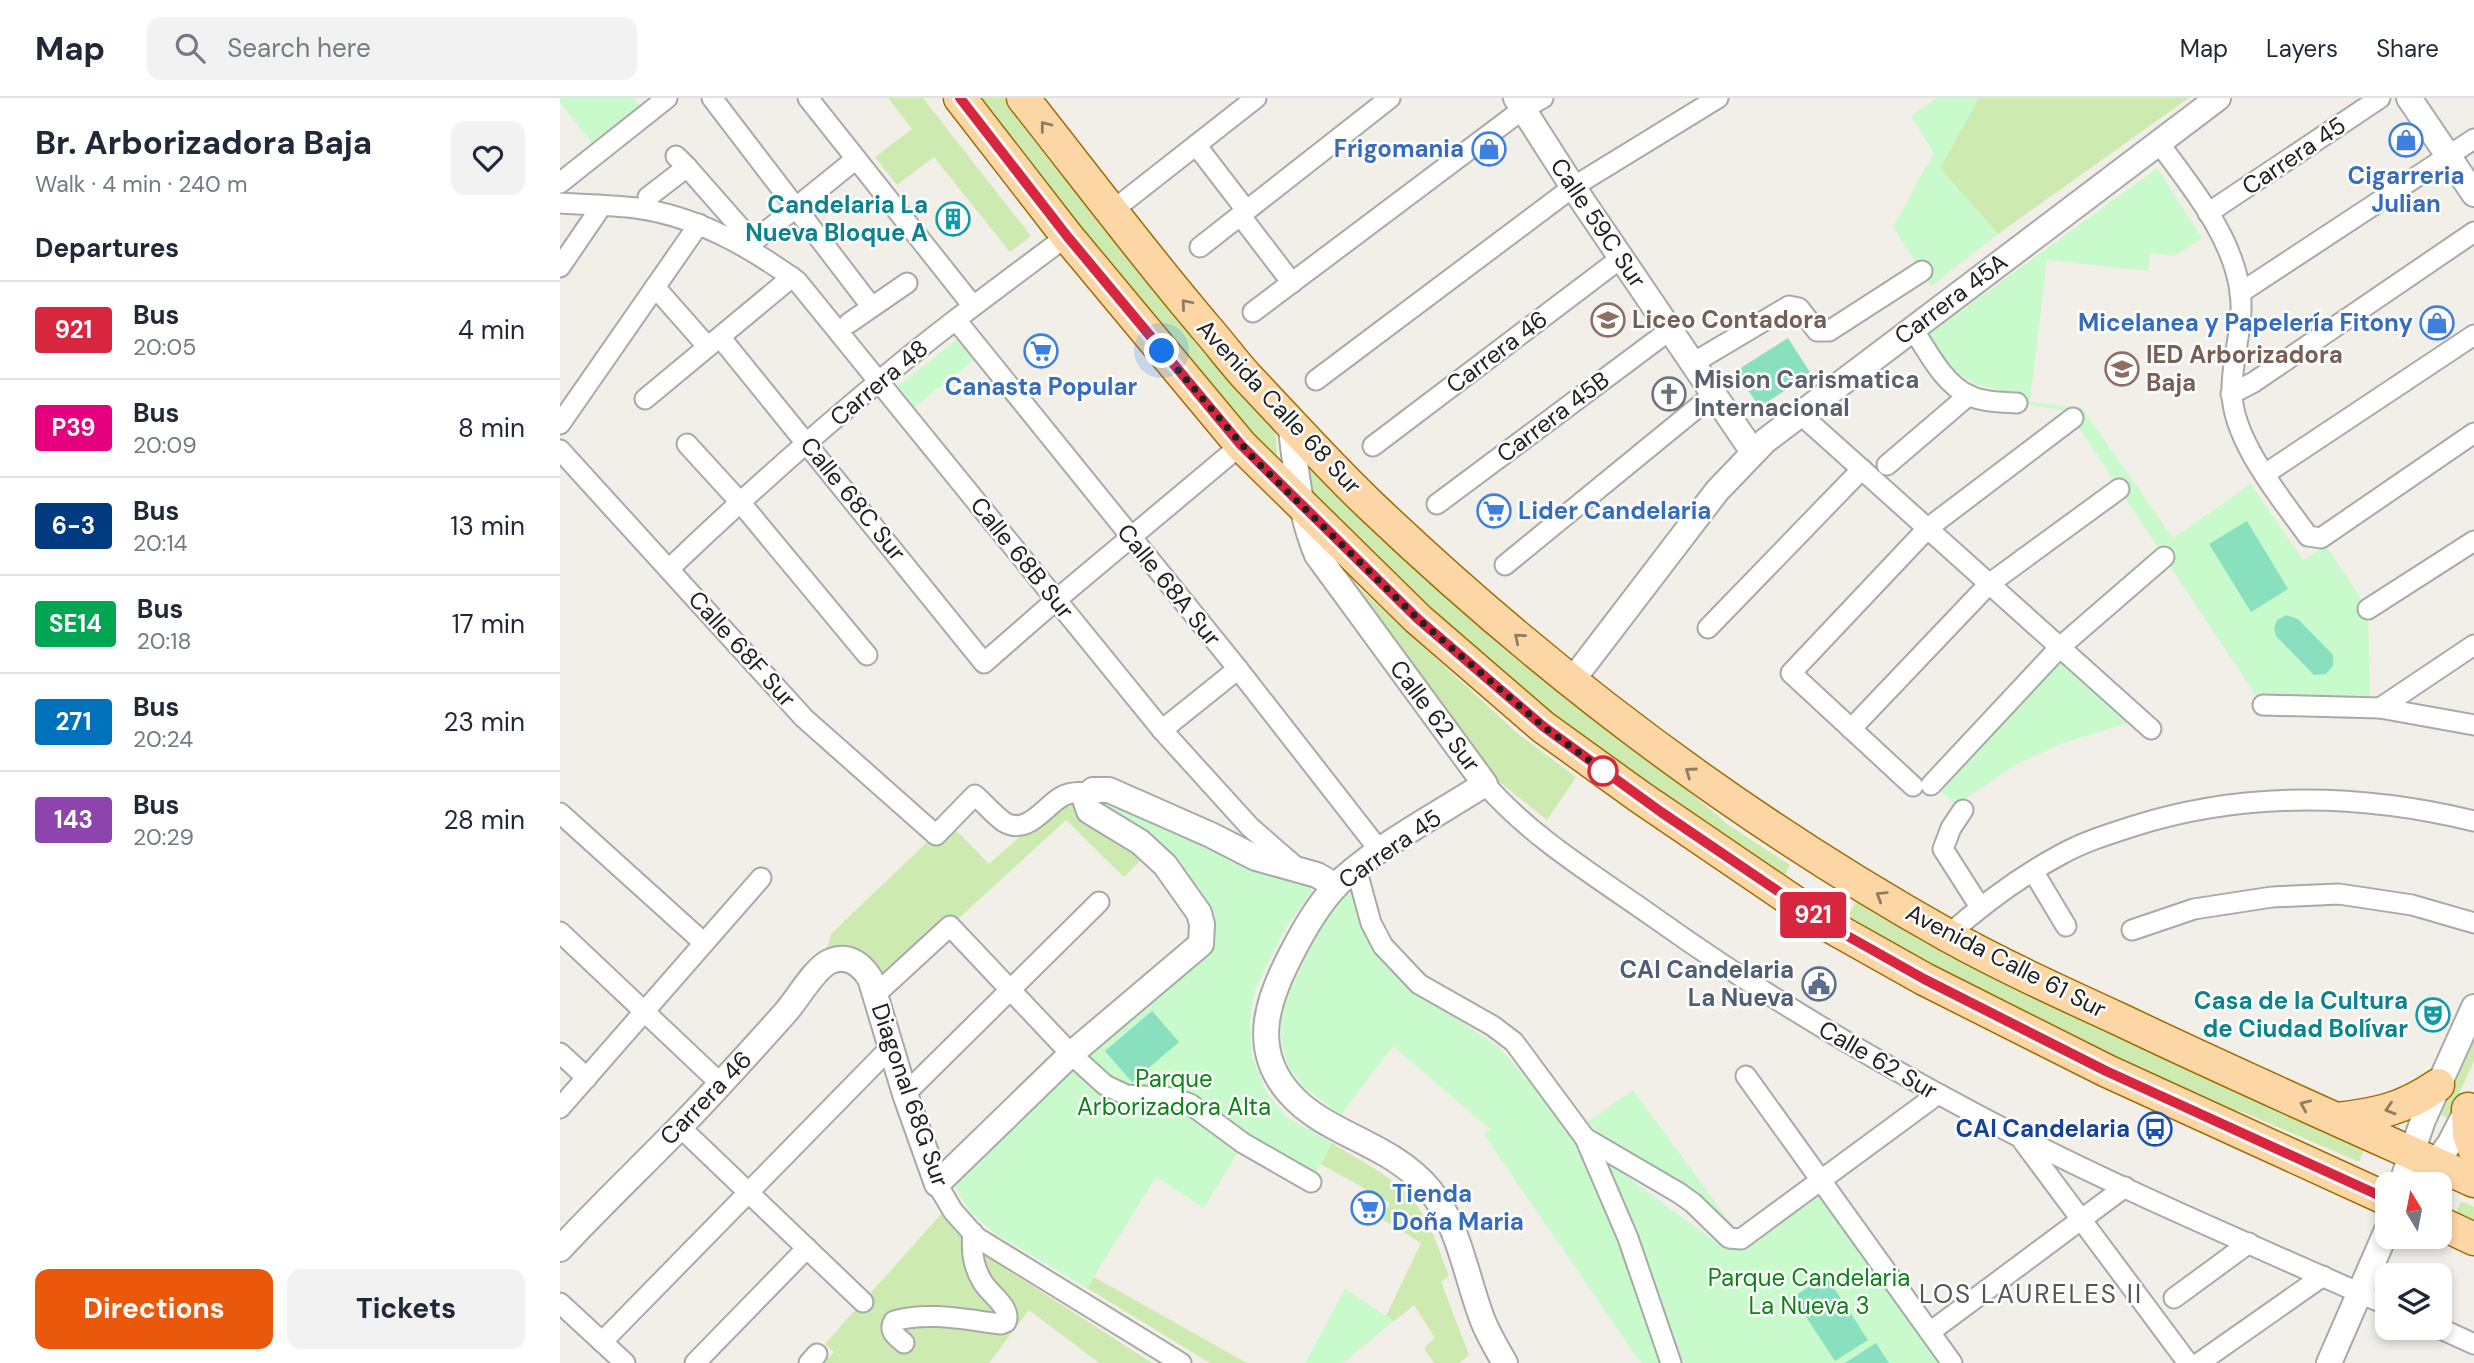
<!DOCTYPE html>
<meta charset="utf-8">
<style>
body{margin:0;font-family:"DM Sans",sans-serif;background:#f2f2f3;color:#1f2937;height:100vh;display:flex;flex-direction:column;font-size:26px;white-space:nowrap}
*{box-sizing:border-box;margin:0}
p{font-size:23px;color:#747a83}
.icon{flex:none;width:38px;height:38px;fill:none;stroke:currentColor;stroke-width:2;stroke-linecap:round;stroke-linejoin:round}
.map{position:relative;flex:1;overflow:hidden}
.details{display:flex;flex-direction:column;background:#fff;width:560px}
.details>*{flex:none}
.badge{padding:0 14px;border-radius:5px;font-size:24px;line-height:46px}
.needle{width:46px;rotate:350deg}
.fabs{position:absolute;left:1815px;top:1074px;display:grid;gap:14px}
.fabs a{display:grid;place-items:center;width:77px;height:77px;border-radius:14px;background:#fff;box-shadow:0 4px 10px #0003;font-size:35px}
.you{position:absolute;width:35px;height:35px;margin:-18px;border:5px solid #fff;border-radius:50%;background:#1a73e8;box-shadow:0 0 0 10px #1a73e833}
.map>.badge{position:absolute;translate:-50% -50%;box-shadow:0 0 0 4px #fff}
h2{padding:0 35px;font-size:26px;line-height:63px}
.round{display:grid;place-items:center;flex:none;width:74px;height:74px;border-radius:14px;background:#f2f2f3}
.headline{display:flex;align-items:center;justify-content:space-between;height:119px;padding:0 35px}
h1{font-size:33px;font-weight:700;line-height:52px}
.primary-button{display:flex;gap:14px;margin-top:auto;padding:14px 35px}
.primary-button a{flex:1;height:80px;border-radius:14px;background:#ea580c;color:#fff;font-size:28px;font-weight:700;line-height:80px;text-align:center}
.primary-button a+a{background:#f2f2f3;color:#1f2937}
ul{padding:0;list-style:none}
li{display:flex;align-items:center;gap:21px;height:98px;padding:0 35px;border-top:2px solid #e0e1e3}
li div{flex:1}
li b{display:block;font-size:26px}
li em{font-style:normal}
li .badge{min-width:77px;font-weight:700;text-align:center}
header{display:flex;align-items:center;gap:42px;box-sizing:border-box;height:98px;padding:0 35px;background:#fff;border-bottom:2px solid #e0e1e3}
header strong{font-size:33px}
nav{display:flex;gap:38px;margin-inline-start:auto;font-size:24px}
.search{width:490px;height:63px;background:#f2f2f3;display:flex;align-items:center;gap:18px;box-sizing:border-box;padding:0 24px;border-radius:14px;color:#747a83;font-size:26px}
main{display:flex;flex:1;min-height:0}
.map>svg:first-child{display:block}
.grass{fill:#cdebb0}
.park{fill:#c8facc}
.pitch{fill:#88e0be}
.lines{fill:none;stroke-linecap:round;stroke-linejoin:round}
.minor-casing{stroke:#a9a9a9;stroke-width:23}
.tertiary-casing{stroke:#a9a9a9;stroke-width:28}
.primary-casing{stroke:#a06b00;stroke-width:35}
.minor{stroke:#fff;stroke-width:19}
.tertiary{stroke:#fff;stroke-width:24}
.primary{stroke:#fcd6a4;stroke-width:32}
.oneway{stroke:#8f7c63}
.line-casing{stroke:#fff;stroke-width:16}
.line{stroke:#d7263d;stroke-width:10}
.walk{stroke:#222;stroke-width:7;stroke-dasharray:0 12.6}
.stop-dot{fill:#fff;stroke:#d7263d;stroke-width:3.5}
.labels{text-anchor:middle;stroke-width:5;stroke-linejoin:round;paint-order:stroke}
.shop-label{font-size:24px;font-weight:bold;fill:#366cbe;stroke:#fff;text-anchor:end}
.street-label{font-size:24px;fill:#222;stroke:#fff}
.culture-label{font-size:24px;font-weight:bold;fill:#0d838f;stroke:#fff;text-anchor:end}
.education-label{font-size:24px;font-weight:bold;fill:#785e54;stroke:#fff;text-anchor:start}
.worship-label{font-size:24px;font-weight:bold;fill:#5b616d;stroke:#fff;text-anchor:start}
.service-label{font-size:24px;font-weight:bold;fill:#4e5e75;stroke:#fff;text-anchor:end}
.park-label{font-size:24px;fill:#0c8416;stroke:#fff}
.transit-label{font-size:24px;font-weight:bold;fill:#164399;stroke:#fff;text-anchor:end}
.neighbourhood-label{font-size:26px;letter-spacing:2px;fill:#555;stroke:#fff}
</style>
<header>
<strong>Map</strong>
<div class="search"><svg class="icon" aria-label="search" viewBox="0 0 24 24"><circle cx="10" cy="10" r="6"/><path d="M15 15l6 6"/></svg>Search here</div>
<nav><a>Map</a><a>Layers</a><a>Share</a></nav>
</header>
<main>
<section class="details">
<div class="headline"><div><h1>Br. Arborizadora Baja</h1><p>Walk · 4 min · 240 m</p></div><a class="round"><svg class="icon" aria-label="heart" viewBox="0 0 24 24"><path d="M12 20l-8-8c-3-5 5-10 8-4 3-6 11-1 8 4z"/></svg></a></div>
<h2>Departures</h2>
<ul>
<li><span class="badge" style="background:#d7263d;color:#fff">921</span><div><b>Bus</b><p>20:05</p></div><em>4 min</em></li>
<li><span class="badge" style="background:#e6007e;color:#fff">P39</span><div><b>Bus</b><p>20:09</p></div><em>8 min</em></li>
<li><span class="badge" style="background:#003b80;color:#fff">6-3</span><div><b>Bus</b><p>20:14</p></div><em>13 min</em></li>
<li><span class="badge" style="background:#00a651;color:#fff">SE14</span><div><b>Bus</b><p>20:18</p></div><em>17 min</em></li>
<li><span class="badge" style="background:#0072bc;color:#fff">271</span><div><b>Bus</b><p>20:24</p></div><em>23 min</em></li>
<li><span class="badge" style="background:#8e44ad;color:#fff">143</span><div><b>Bus</b><p>20:29</p></div><em>28 min</em></li>
</ul>
<div class="primary-button"><a>Directions</a><a>Tickets</a></div>
</section>
<div class="map">
<svg width="1914" height="1265" viewBox="0 0 1914 1265">
<rect width="100%" height="100%" fill="#f2efe9"/>
<g class="grass">
<polygon points="328,0 363,0 471,138 450,154 374,59 337,87 315,59 352,31"/>
<polygon points="414,0 444,0 715,328 718,367 677,323"/>
<polygon points="1419,0 1629,0 1438,136 1380,70"/>
<polygon points="746,362 1167,726 1230,767 1222,783 1055,666 935,572 752,403"/>
<polygon points="780,472 957,635 1016,679 987,722 937,682"/>
<path d="M506 705H513L585 758 564 779 506 722 325 888C311 859 301 844 267 850L271 836 388 724 429 766 487 715Z"/>
<polygon points="1298,799 1805,1049 1799,1064 1685,1015 1630,999 1285,824"/>
<polygon points="1914,931 1914,963 1888,1020 1876,1014"/>
<path d="M772 1045C798 1062 831 1077 851 1100 870 1122 879 1152 889 1178L881 1184 909 1257 899 1265H874L864 1250 875 1240 854 1207 834 1223 826 1218 861 1145 822 1121 830 1105 761 1066Z"/>
<polygon points="1901,1103 1914,1109 1914,1126 1895,1118"/>
<polygon points="383,1114 397,1135 426,1158 592,1265 539,1265 469,1212 429,1265 264,1265 274,1254 265,1246"/>
<polygon points="534,1179 687,1265 650,1265 527,1190"/>
</g>
<g class="park">
<polygon points="0,0 74,0 86,16 39,54 0,4"/>
<polygon points="1377,0 1419,0 1380,70 1438,136 1371,188 1333,129 1374,55 1351,18"/>
<polygon points="1597,70 1642,140 1614,158 1590,155 1588,173 1487,162 1470,304 1522,310 1613,440 1691,386 1743,462 1766,448 1808,511 1810,599 1696,598 1508,313 1457,305 1456,296 1413,286 1392,270 1367,238"/>
<polygon points="398,241 414,262 354,309 338,288"/>
<polygon points="1487,551 1571,624 1500,646 1453,668 1396,707 1367,681"/>
<polygon points="545,703 578,714 693,771 755,789 723,835 696,889 690,918 692,959 707,995 725,1018 772,1045 751,1084 683,1046 644,1110 596,1079 527,1190 434,1135 411,1115 393,1086 488,994 611,886 653,836 540,706"/>
<path d="M789 788 809 841 829 869 855 894 939 949 1020 1044 1153 1142C1168 1150 1174 1154 1191 1148L1264 1093 1386 1265H1081L924 1037 930 1031 833 948 781 1017 743 989 729 969 722 948 721 922 727 899 759 833Z"/>
<polygon points="1073,992 1177,1134 1046,1043 1028,1024"/>
<polygon points="785,1191 834,1223 783,1265 745,1265"/>
</g>
<g class="pitch">
<polygon points="1228,240 1251,276 1199,309 1176,273"/>
<polygon points="1687,423 1728,491 1691,514 1649,446"/>
<polygon points="1726,517 1738,521 1773,557 1773,568 1766,576 1754,577 1716,538 1714,530 1717,522"/>
<polygon points="592,913 619,944 572,984 545,953"/>
<polygon points="1266,1178 1308,1242 1275,1263 1233,1199"/>
<polygon points="1316,1245 1329,1265 1285,1265"/>
</g>
<g class="lines">
<defs>
<g id="minor">
<polyline points="152,0 311,208"/>
<polyline points="248,0 413,208"/>
<path d="M1599 45C1631 89 1672 137 1680 193 1685 227 1671 260 1672 294 1672 342 1721 400 1748 438L1761 440 1914 335"/>
<polyline points="636,47 686,112"/>
<polyline points="127,69 193,144 296,61"/>
<polyline points="0,85 107,0"/>
<polyline points="88,99 127,69 116,58"/>
<path d="M0 105C25 107 51 107 76 110 136 118 188 148 237 183L602 632 690 729 737 770"/>
<polyline points="552,113 696,0"/>
<polyline points="1648,115 1820,0"/>
<polyline points="680,117 732,185"/>
<polyline points="640,149 830,0"/>
<polyline points="0,169 41,109"/>
<polyline points="95,189 147,248"/>
<polyline points="1680,195 1914,41"/>
<polyline points="693,214 963,11 983,0"/>
<polyline points="396,222 678,571 820,753"/>
<polyline points="289,225 347,185"/>
<path d="M1352 230C1368 253 1382 284 1408 297 1422 304 1441 304 1457 305"/>
<polyline points="160,239 424,565 496,502 681,347"/>
<polyline points="1133,265 1229,208 1239,210 1257,233 1269,233 1362,173"/>
<polyline points="756,282 1013,89 1158,0"/>
<polyline points="1671,296 1694,284 1914,134"/>
<polyline points="85,301 232,179"/>
<polyline points="1239,315 1591,631"/>
<polyline points="0,326 139,126"/>
<polyline points="127,346 180,404 307,557"/>
<polyline points="813,348 1061,160"/>
<path d="M0 352 244 620 376 737 415 697C424 705 434 717 444 724 467 738 484 709 501 699 509 694 519 694 528 695"/>
<polyline points="1327,367 1409,297"/>
<polyline points="1705,376 1914,237"/>
<polyline points="877,406 1110,232"/>
<polyline points="945,467 1154,296"/>
<path d="M110 470C177 406 246 344 317 285 378 233 443 186 507 138"/>
<polyline points="1808,511 1914,443"/>
<polyline points="1148,530 1302,371"/>
<polyline points="1703,607 1820,610 1914,627"/>
<polyline points="1820,610 1914,547"/>
<polyline points="1291,631 1429,486 1559,391"/>
<polyline points="602,632 678,571"/>
<path d="M925 686C973 741 1036 778 1095 820 1196 892 1301 955 1410 1013 1544 1085 1688 1145 1827 1207"/>
<polyline points="1371,687 1500,549 1604,459"/>
<polyline points="1353,688 1231,575 1368,430 1513,320"/>
<polyline points="1403,712 1391,730 1383,751 1420,809"/>
<polyline points="0,715 144,845"/>
<polyline points="796,770 811,825 823,848 859,886 933,928 954,944 1025,1040 1068,1140 1111,1265"/>
<polyline points="1473,773 1506,828"/>
<polyline points="1572,832 1634,811 1712,799 1779,796 1852,807 1914,825"/>
<polyline points="0,834 161,986"/>
<path d="M1388 837C1422 807 1459 779 1500 757 1523 744 1549 736 1574 728 1685 693 1802 696 1914 723"/>
<polyline points="316,896 390,828 511,956 545,987 566,997 613,1000 630,1006 683,1045 751,1084"/>
<polyline points="0,955 27,980"/>
<polyline points="1186,978 1392,1265"/>
<polyline points="345,996 539,804"/>
<polyline points="0,1010 201,780"/>
<polyline points="120,1029 303,1204"/>
<polyline points="1025,1040 1119,1095 1133,1105 1169,1140 1181,1141 1378,996"/>
<polyline points="1462,1042 1628,1265"/>
<polyline points="377,1086 393,1113 416,1139 621,1265"/>
<polyline points="1614,1200 1689,1145"/>
<polyline points="0,1205 65,1265"/>
<polyline points="1879,1230 1914,1246"/>
<polyline points="1370,1234 1565,1089"/>
<polyline points="42,1244 331,949"/>
<path d="M344 1245C336 1238 328 1233 334 1223 368 1213 407 1222 441 1226L446 1224C452 1209 429 1196 422 1183 413 1168 411 1152 413 1135"/>
<polyline points="135,1265 247,1150"/>
<polyline points="249,1265 257,1256"/>
<polyline points="1639,1265 1763,1178"/>
</g>
<g id="tertiary">
<polyline points="956,0 1013,89 1193,354"/>
<polyline points="1849,0 1914,96"/>
<path d="M730 324C736 369 739 415 757 457L925 686C878 716 826 743 784 780 763 799 748 824 735 849 709 897 688 949 730 996 766 1037 831 1045 869 1091 900 1128 906 1180 923 1223 929 1238 937 1251 945 1265"/>
<polyline points="1011,584 1157,393 1205,343 1658,0"/>
<polyline points="1841,1087 1863,1022 1914,909"/>
<polyline points="1860,1087 1890,1045 1908,1010"/>
<path d="M0 1151C39 1109 80 1070 120 1029 156 992 191 953 225 915 237 902 255 869 271 863 288 856 301 866 310 880L345 996 377 1086 511 956 641 846 642 826 639 815 605 767 580 744 529 713 525 701 533 692H549L651 737 696 760 757 777 776 788"/>
<polyline points="1769,1265 1827,1132"/>
</g>
<g id="primary">
<polyline points="400,0 507,138 681,347 858,521 983,629 1080,699 1268,827 1364,881 1547,973 1827,1101"/>
<path d="M463 0C524 77 583 156 647 231 661 247 674 265 689 281 729 323 768 367 810 407 984 573 1177 719 1387 837 1443 868 1502 895 1561 922 1678 978 1796 1030 1914 1083"/>
<polyline points="1908,1011 1909,1036 1914,1051"/>
<path d="M1777 1021C1819 1016 1843 1011 1878 987"/>
<polyline points="1880,1125 1914,1141"/>
</g>
</defs>
<use href="#minor" class="minor-casing"/>
<use href="#tertiary" class="tertiary-casing"/>
<use href="#primary" class="primary-casing"/>
<use href="#minor" class="minor"/>
<use href="#tertiary" class="tertiary"/>
<use href="#primary" class="primary"/>
</g>
<defs><path id="oneway-chevron" d="M-2-3.5L2.5 0L-2 3.5" fill="none" stroke-width="1.6" stroke-linecap="round" stroke-linejoin="round" transform="scale(1.75)"/></defs>
<g class="oneway">
<use href="#oneway-chevron" transform="translate(485 28) rotate(-128)"/>
<use href="#oneway-chevron" transform="translate(626 206) rotate(-130)"/>
<use href="#oneway-chevron" transform="translate(959 540) rotate(-140)"/>
<use href="#oneway-chevron" transform="translate(1130 674) rotate(-145)"/>
<use href="#oneway-chevron" transform="translate(1321 798) rotate(-148)"/>
<use href="#oneway-chevron" transform="translate(1745 1007) rotate(-156)"/>
<use href="#oneway-chevron" transform="translate(1830 1011) rotate(163)"/>
</g>
<g class="lines">
<defs>
<polyline id="line" points="400,0 507,138 681,347 858,521 984,629 1101,714 1268,827 1364,881 1546,973 1827,1101"/>
</defs>
<use href="#line" class="line-casing"/>
<use href="#line" class="line"/>
<polyline class="walk" points="602,253 695,362 858,521 984,629 1049,677 1043,673"/>
</g>
<defs>
<symbol id="shop-ring" viewBox="-11 -11 22 22"><circle r="9.5" fill="#fff" stroke="#3f7fe0" stroke-width="1.5"/><path d="M-5-2.5h2.3a2.7 3.5 0 0 1 5.4 0H5L5.5 6h-11ZM-1.5-2.5h3a1.5 2.3 0 0 0-3 0Z" fill="#3f7fe0"/></symbol>
<symbol id="building-ring" viewBox="-11 -11 22 22"><circle r="9.5" fill="#fff" stroke="#0f9aa8" stroke-width="1.5"/><path d="M-4-6H4V6H1V3H-1V6H-4ZM-2.5-4.3h1.7v1.8h-1.7ZM.8-4.3h1.7v1.8H.8ZM-2.5-1h1.7V.8h-1.7ZM.8-1h1.7V.8H.8Z" fill="#0f9aa8"/></symbol>
<symbol id="school-ring" viewBox="-11 -11 22 22"><circle r="9.5" fill="#fff" stroke="#8d6e63" stroke-width="1.5"/><path d="M0-5L7-2L0 1L-7-2ZM-4 1L0 2.5L4 1V4Q0 6-4 4Z" fill="#8d6e63"/></symbol>
<symbol id="supermarket-ring" viewBox="-11 -11 22 22"><circle r="9.5" fill="#fff" stroke="#3f7fe0" stroke-width="1.5"/><path d="M-6-5.5h2.5l.6 2H6L4.5 2H-2.5L-4.4-4H-6ZM-1.5 3.2a1.3 1.3 0 1 0 .1 0ZM3 3.2a1.3 1.3 0 1 0 .1 0Z" fill="#3f7fe0"/></symbol>
<symbol id="church-ring" viewBox="-11 -11 22 22"><circle r="9.5" fill="#fff" stroke="#6b7280" stroke-width="1.5"/><path d="M-1.2-6h2.4v3.5h3.3v2.4h-3.3V6h-2.4V-.1h-3.3v-2.4h3.3Z" fill="#6b7280"/></symbol>
<symbol id="civic-ring" viewBox="-11 -11 22 22"><circle r="9.5" fill="#fff" stroke="#5c6f8a" stroke-width="1.5"/><path d="M-.6-6.5H3V-4.5H.6V-3L4-1V1h2V6H-6V1h2V-1L-.6-3ZM-1.2 2.5V6h2.4V2.5Z" fill="#5c6f8a"/></symbol>
<symbol id="theatre-ring" viewBox="-11 -11 22 22"><circle r="9.5" fill="#fff" stroke="#0f9aa8" stroke-width="1.5"/><path d="M-5-5.5Q0-4 5-5.5V0Q5 5 0 6Q-5 5-5 0ZM-3.3-2.5H-1v1.5H-3.3ZM1-2.5H3.3v1.5H1ZM-2.8 1Q0 5.5 2.8 1Z" fill="#0f9aa8"/></symbol>
<symbol id="bus-ring" viewBox="-11 -11 22 22"><circle r="9.5" fill="#fff" stroke="#1a4fb4" stroke-width="1.5"/><path d="M-5-6H5V4H4V6H2V4H-2V6H-4V4H-5ZM-3.5-4V0h7V-4ZM-3.5 1.2v1.5H-2V1.2ZM2 1.2v1.5H3.5V1.2Z" fill="#1a4fb4"/></symbol>
</defs>
<g fill-rule="evenodd">
<use href="#shop-ring" x="1827" y="23" width="38" height="38"/>
<use href="#shop-ring" x="910" y="32" width="38" height="38"/>
<use href="#building-ring" x="374" y="102" width="38" height="38"/>
<use href="#school-ring" x="1029" y="203" width="38" height="38"/>
<use href="#shop-ring" x="1858" y="206" width="38" height="38"/>
<use href="#supermarket-ring" x="462" y="234" width="38" height="38"/>
<use href="#school-ring" x="1543" y="252" width="38" height="38"/>
<use href="#church-ring" x="1090" y="277" width="38" height="38"/>
<use href="#supermarket-ring" x="915" y="394" width="38" height="38"/>
<use href="#civic-ring" x="1240" y="867" width="38" height="38"/>
<use href="#theatre-ring" x="1854" y="898" width="38" height="38"/>
<use href="#bus-ring" x="1576" y="1012" width="38" height="38"/>
<use href="#supermarket-ring" x="789" y="1091" width="38" height="38"/>
</g>
<circle class="stop-dot" cx="1043" cy="673" r="14"/>
<g class="labels">
<g class="shop-label">
<text x="904" y="59">Frigomania</text>
<text x="1846" y="86" text-anchor="middle">Cigarreria<tspan x="1846" dy="28">Julian</tspan></text>
<text x="1853" y="233">Micelanea y Papelería Fitony</text>
<text x="481" y="297" text-anchor="middle">Canasta Popular</text>
<text x="958" y="421" text-anchor="start">Lider Candelaria</text>
<text x="832" y="1104" text-anchor="start">Tienda<tspan x="832" dy="28">Doña Maria</tspan></text>
</g>
<g class="street-label">
<text transform="translate(1734 58) rotate(-34)" y="8">Carrera 45</text>
<text transform="translate(1038 125) rotate(56)" y="8">Calle 59C Sur</text>
<text transform="translate(1391 201) rotate(-37)" y="8">Carrera 45A</text>
<text transform="translate(937 254) rotate(-37)" y="8">Carrera 46</text>
<text transform="translate(319 285) rotate(-40)" y="8">Carrera 48</text>
<text transform="translate(719 309) rotate(47)" y="8">Avenida Calle 68 Sur</text>
<text transform="translate(993 319) rotate(-37)" y="8">Carrera 45B</text>
<text transform="translate(293 401) rotate(51)" y="8">Calle 68C Sur</text>
<text transform="translate(462 460) rotate(51)" y="8">Calle 68B Sur</text>
<text transform="translate(609 487) rotate(51)" y="8">Calle 68A Sur</text>
<text transform="translate(182 551) rotate(48)" y="8">Calle 68F Sur</text>
<text transform="translate(875 618) rotate(53)" y="8">Calle 62 Sur</text>
<text transform="translate(830 751) rotate(-35)" y="8">Carrera 45</text>
<text transform="translate(1446 863) rotate(27)" y="8">Avenida Calle 61 Sur</text>
<text transform="translate(1318 962) rotate(30)" y="8">Calle 62 Sur</text>
<text transform="translate(350 997) rotate(71)" y="8">Diagonal 68G Sur</text>
<text transform="translate(146 1000) rotate(-46)" y="8">Carrera 46</text>
</g>
<g class="culture-label">
<text x="368" y="115">Candelaria La<tspan x="368" dy="28">Nueva Bloque A</tspan></text>
<text x="1848" y="911">Casa de la Cultura<tspan x="1848" dy="28">de Ciudad Bolívar</tspan></text>
</g>
<g class="education-label">
<text x="1072" y="230">Liceo Contadora</text>
<text x="1586" y="265">IED Arborizadora<tspan x="1586" dy="28">Baja</tspan></text>
</g>
<g class="worship-label">
<text x="1134" y="290">Mision Carismatica<tspan x="1134" dy="28">Internacional</tspan></text>
</g>
<g class="service-label">
<text x="1234" y="880">CAI Candelaria<tspan x="1234" dy="28">La Nueva</tspan></text>
</g>
<g class="park-label">
<text x="614" y="989">Parque<tspan x="614" dy="28">Arborizadora Alta</tspan></text>
<text x="1249" y="1188">Parque Candelaria<tspan x="1249" dy="28">La Nueva 3</tspan></text>
</g>
<g class="transit-label">
<text x="1570" y="1039">CAI Candelaria</text>
</g>
<g class="neighbourhood-label">
<text x="1471" y="1205">LOS LAURELES II</text>
</g>
</g>
</svg>
<div class="fabs">
<a><svg class="needle" viewBox="-14 -14 28 28"><path d="M0-13l5 13h-10z" fill="#e53935"/><path d="M0 13l5-13h-10z" fill="#747a83"/></svg></a>
<a><svg class="icon" aria-label="layers" viewBox="0 0 24 24"><path d="M12 4l9 5-9 5-9-5zM3 14l9 5 9-5"/></svg></a>
</div>
<div class="you" style="left:602px;top:253px"></div>
<b class="badge" style="left:1253px;top:817px;background:#d7263d;color:#fff">921</b>
</div>
</main>
